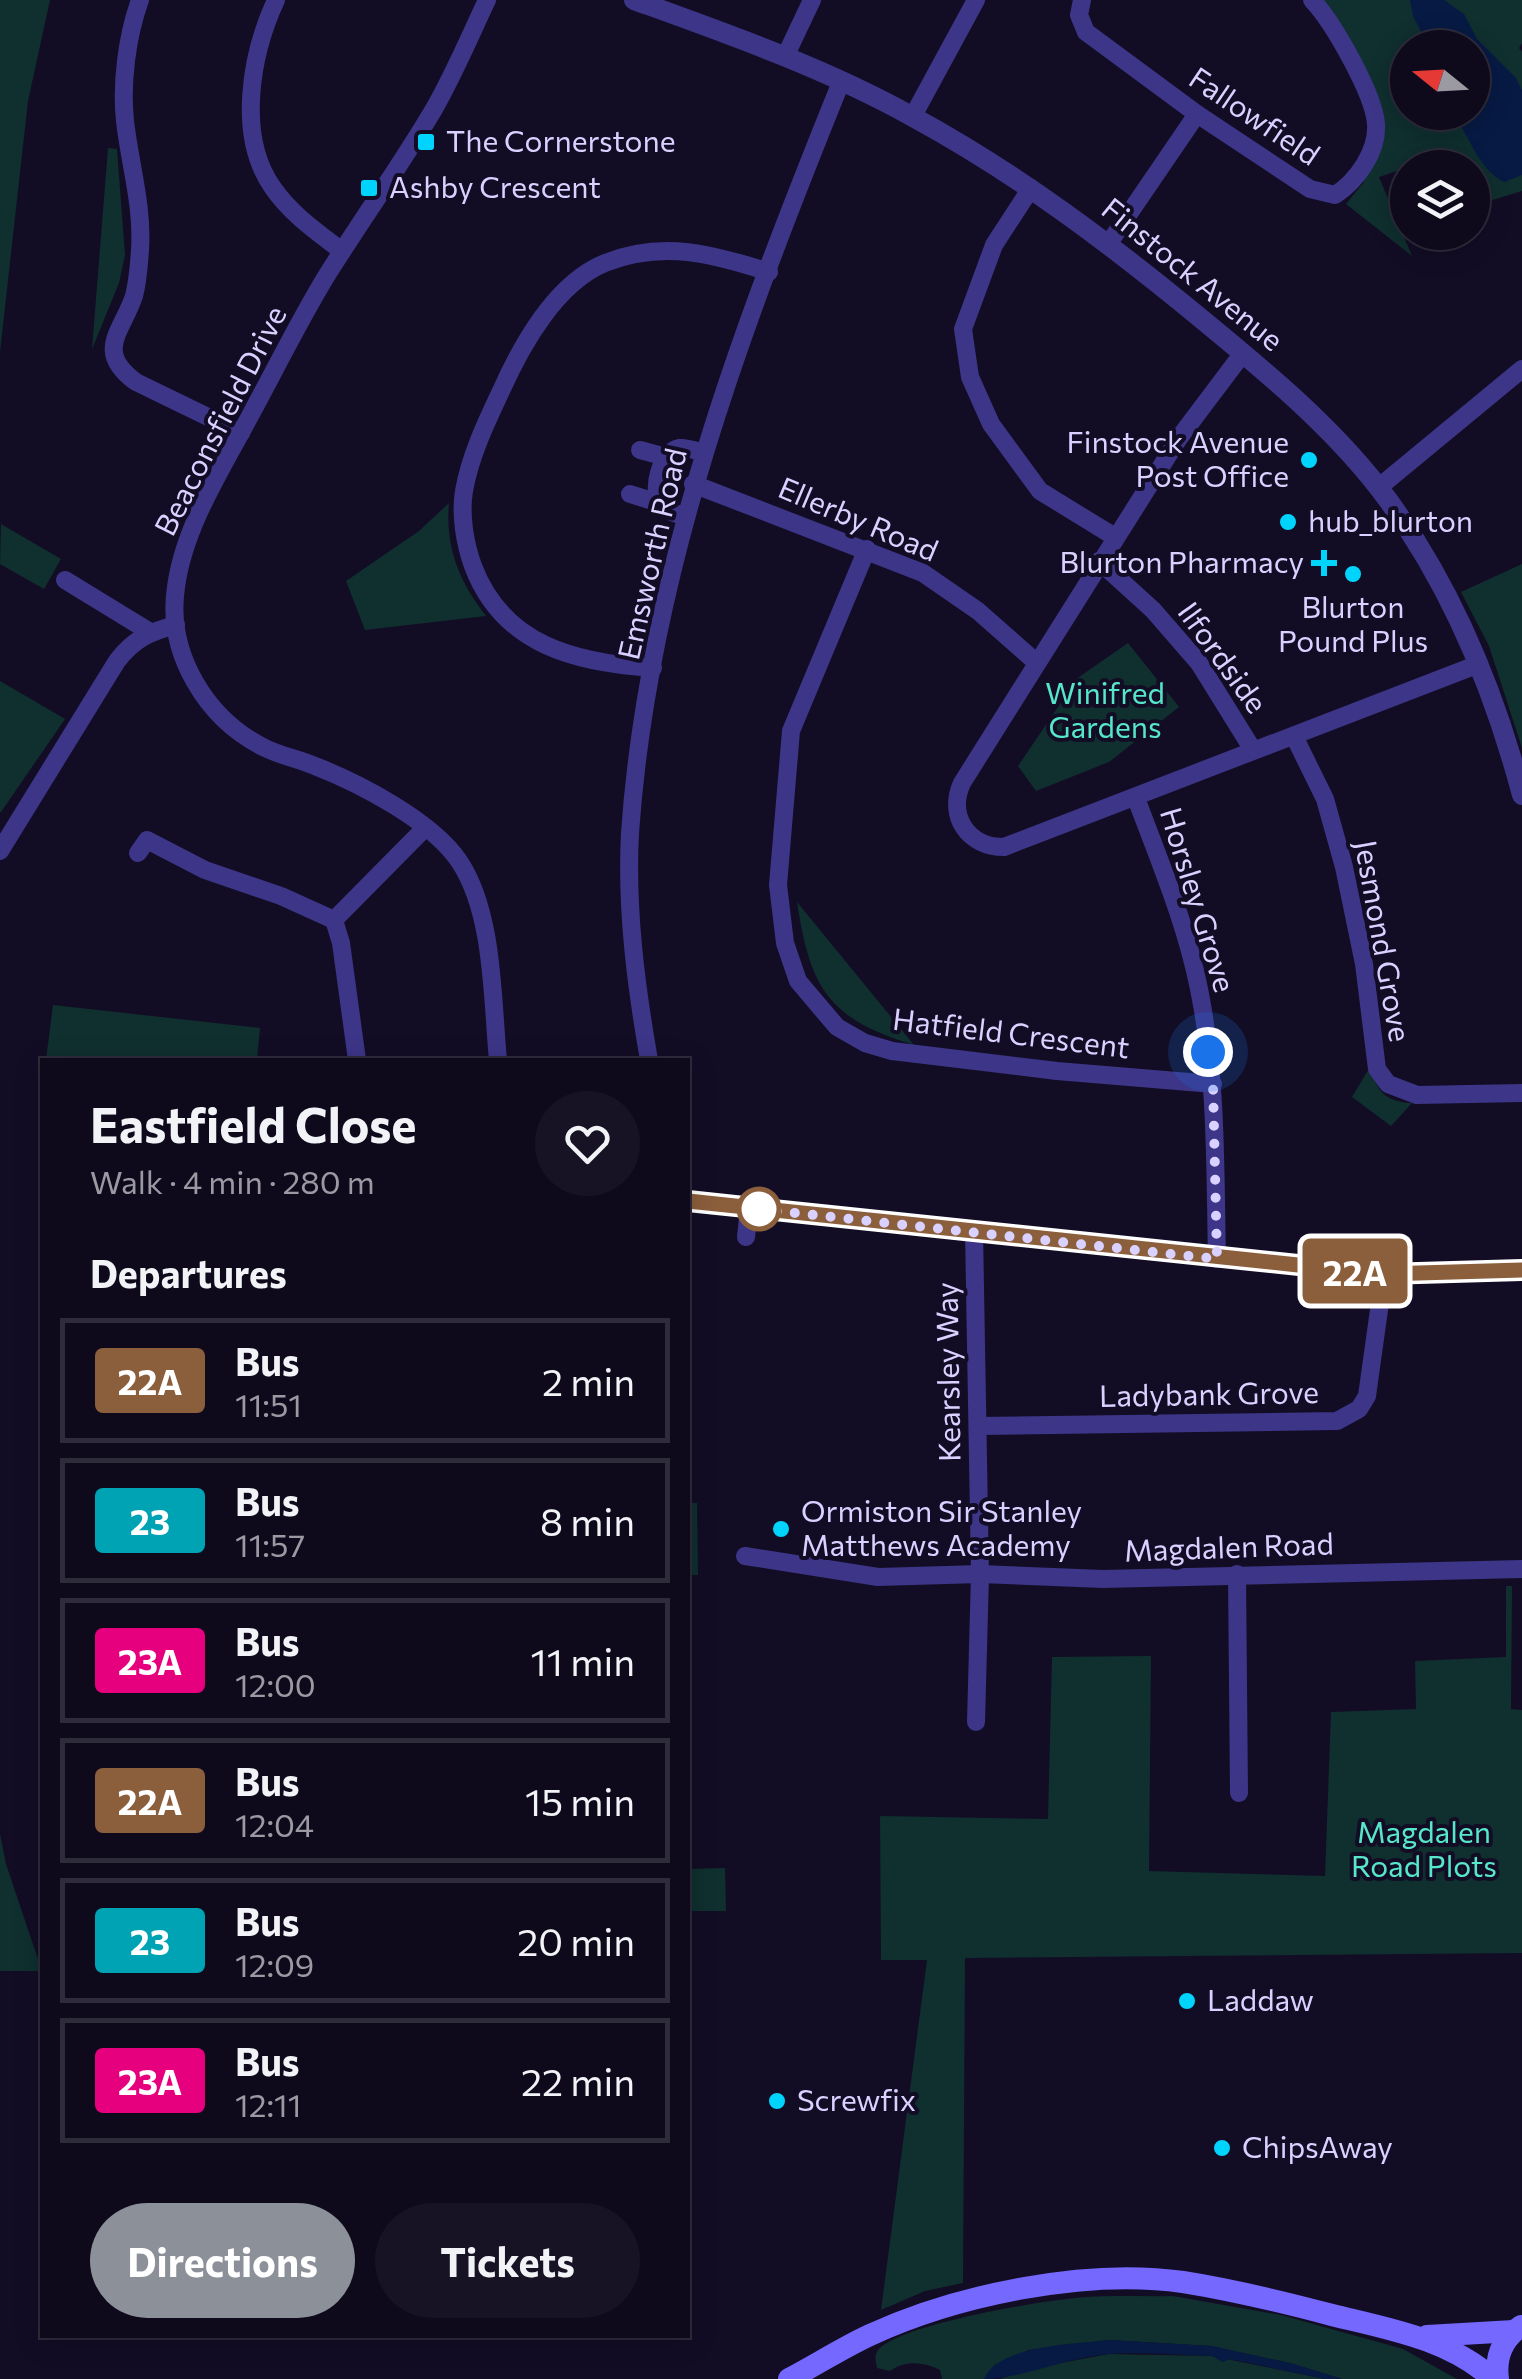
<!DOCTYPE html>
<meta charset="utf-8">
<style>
body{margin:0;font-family:Commissioner,sans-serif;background:#171325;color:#f1f3f6;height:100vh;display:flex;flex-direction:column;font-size:38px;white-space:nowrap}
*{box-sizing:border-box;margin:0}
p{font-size:32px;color:#9b9aa3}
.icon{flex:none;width:55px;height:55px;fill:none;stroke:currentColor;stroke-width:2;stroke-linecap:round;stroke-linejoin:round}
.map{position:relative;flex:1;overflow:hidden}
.sheet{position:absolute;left:40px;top:1058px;width:650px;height:1280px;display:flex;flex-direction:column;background:#0e0a1c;border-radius:0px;box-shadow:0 5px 25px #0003,0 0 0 2px #2e2b3b}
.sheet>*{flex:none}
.badge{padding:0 20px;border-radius:8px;font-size:35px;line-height:65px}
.needle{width:65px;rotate:288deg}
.buttons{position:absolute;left:1390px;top:30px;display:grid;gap:20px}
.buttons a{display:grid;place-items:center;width:100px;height:100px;border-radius:50%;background:#0e0a1c;box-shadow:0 5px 25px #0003,0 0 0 2px #2e2b3b;font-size:50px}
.you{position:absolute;width:50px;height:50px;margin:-25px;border:8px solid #fff;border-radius:50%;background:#1a73e8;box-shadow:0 0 0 15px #1a73e833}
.map>.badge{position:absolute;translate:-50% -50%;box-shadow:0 0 0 5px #fff}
h2{padding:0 50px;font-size:38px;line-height:90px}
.round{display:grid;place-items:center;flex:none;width:105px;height:105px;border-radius:52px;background:#171325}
.head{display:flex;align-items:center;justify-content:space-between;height:170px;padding:0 50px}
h1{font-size:48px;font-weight:700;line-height:75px}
.cta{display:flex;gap:20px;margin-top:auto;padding:20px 50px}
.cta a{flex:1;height:115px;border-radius:60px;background:#8c9099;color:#fff;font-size:40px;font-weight:700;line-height:115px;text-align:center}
.cta a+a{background:#171325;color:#f1f3f6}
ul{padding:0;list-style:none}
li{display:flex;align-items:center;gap:30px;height:125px;margin:0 20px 15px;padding:0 30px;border:5px solid #2e2b3b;border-radius:0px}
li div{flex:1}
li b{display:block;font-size:38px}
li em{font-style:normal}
li .badge{min-width:110px;font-weight:700;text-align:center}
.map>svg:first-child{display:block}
.green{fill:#102f2f;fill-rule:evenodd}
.water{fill:#071a44}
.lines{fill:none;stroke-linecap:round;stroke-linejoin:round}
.minor{stroke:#3d3587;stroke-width:18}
.tertiary{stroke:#3d3587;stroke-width:20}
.secondary{stroke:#7468ff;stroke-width:22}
.line-casing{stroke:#fff;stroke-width:22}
.line{stroke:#8b5e3c;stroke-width:15}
.walk{stroke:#d9d1ff;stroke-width:10;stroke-dasharray:0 18}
.poi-dot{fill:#00d4fc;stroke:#120d25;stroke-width:4}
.stop-dot{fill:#fff;stroke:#8b5e3c;stroke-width:5}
.labels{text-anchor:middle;stroke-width:8;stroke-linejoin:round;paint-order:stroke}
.street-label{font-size:30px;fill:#d9d1ff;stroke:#120d25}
.poi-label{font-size:30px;fill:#d9d1ff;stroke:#120d25;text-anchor:start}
.park-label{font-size:30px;fill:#56e6ca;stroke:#120d25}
</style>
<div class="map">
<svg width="1522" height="2379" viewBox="0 0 1522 2379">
<rect width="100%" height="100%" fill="#120d25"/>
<g class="green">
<polygon points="0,0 50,0 28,101 0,352"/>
<path d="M1322 0H1522V43L1519 48 1522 52V191L1473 206 1472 168 1452 167 1447 154 1379 177 1412 256 1346 204 1363 183 1381 147 1354 47ZM1408 48H1472V112H1408Z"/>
<polygon points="108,148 117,149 125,255 119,283 92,349"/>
<path d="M449 503C445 546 459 582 486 616L365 630 346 581 419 531Z"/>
<polygon points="1,524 61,559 44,589 0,564"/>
<polygon points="1522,564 1522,748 1489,646 1461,592"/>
<polygon points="1128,643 1179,707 1109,762 1036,791 1018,766 1062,701 1056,693"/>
<polygon points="0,681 65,719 1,812 0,812"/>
<path d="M797 902 914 1045C828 1019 810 988 797 902Z"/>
<polygon points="53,1005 260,1028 257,1060 46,1060"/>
<path d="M1370 1067C1377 1091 1385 1102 1412 1103L1391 1126 1352 1097Z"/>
<polygon points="688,1503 697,1503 698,1575 688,1575"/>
<polygon points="1506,1586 1512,1586 1511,1709 1522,1710 1522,1953 965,1958 963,2283 925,2291 881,2310 927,1960 881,1960 880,1816 1048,1819 1052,1657 1151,1656 1149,1871 1325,1876 1331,1712 1416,1709 1415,1661 1506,1657"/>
<polygon points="0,1834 6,1864 42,1971 0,1971"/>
<polygon points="725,1868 726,1911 688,1911 688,1869"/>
<path d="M1173 2296 1281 2315 1403 2349 1457 2379H1342L1290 2363 1211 2346 1109 2340 1029 2350 995 2365 984 2379H942L940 2370C923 2362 906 2360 890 2371L877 2368C875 2359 874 2353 881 2347 912 2322 1044 2300 1086 2297 1115 2295 1144 2297 1173 2296Z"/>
<polygon points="1108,2354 1212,2356 1325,2379 1000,2379 1030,2369"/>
</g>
<g class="water">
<path d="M1410 0H1444L1464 14 1477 39 1516 78 1522 90V175L1504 182C1476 167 1470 135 1452 113L1472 112V48L1429 47 1413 16Z"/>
<path d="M1109 2340 1211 2346 1290 2363 1342 2379H1325L1230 2359 1223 2362 1212 2356C1178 2355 1142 2351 1108 2354 1068 2357 1021 2379 984 2379 998 2345 1076 2344 1109 2340Z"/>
</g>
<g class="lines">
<g class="minor">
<path d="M140 0C127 36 121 83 125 121 130 165 143 206 140 250 139 265 138 281 134 296 122 332 94 351 136 382L241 433"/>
<path d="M276 0C251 54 236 136 273 188 291 214 317 232 342 251"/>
<path d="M487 0C470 36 454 74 434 109 401 165 362 219 327 275 300 319 276 368 251 414 223 467 184 526 176 587 166 653 206 719 265 748 281 756 299 759 315 766 359 783 432 821 459 861 494 913 492 999 498 1060"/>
<path d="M1082 0 1079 15 1086 32 1197 114 1310 189 1335 195C1357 181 1378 151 1376 124 1374 94 1333 22 1312 0"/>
<polyline points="785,57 812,0"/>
<polyline points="913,116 976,0"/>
<polyline points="1031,188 994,245 963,329 970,377 991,424 1040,491 1115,537"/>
<polyline points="1109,243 1197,114"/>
<path d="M1243 353 1179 438 962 783C947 816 968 847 1004 847L1479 664"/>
<polyline points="640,450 666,457"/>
<polyline points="693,484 923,573 978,611 1037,663"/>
<polyline points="1378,488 1522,369"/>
<polyline points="630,494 659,503"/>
<path d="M685 516C677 514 668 512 662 505 650 492 660 452 679 448 687 447 696 451 704 453"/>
<polyline points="867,549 791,731 778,885 785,943 798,981 837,1027 865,1043 892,1051 1057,1071 1213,1084"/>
<polyline points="1099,561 1153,610 1199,663 1253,750"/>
<polyline points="65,580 150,632"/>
<path d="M653 668C577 663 503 646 473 566 465 544 460 515 464 491 470 456 486 423 501 391 521 346 556 283 605 263 663 240 713 254 769 272"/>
<polyline points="1294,736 1325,799 1344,867 1364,964 1377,1069 1388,1084 1417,1095 1522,1093"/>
<path d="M1136 798C1159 860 1186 923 1199 989 1217 1078 1215 1168 1217 1259"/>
<path d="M0 851 117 661C134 639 149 632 176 625"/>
<polyline points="138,853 147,840 205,870 281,896 334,920"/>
<polyline points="334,920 341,943 357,1060"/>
<polyline points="334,920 425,828"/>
<path d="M649 1060C636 986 626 909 630 833 648 572 744 322 841 82"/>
<polyline points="688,1201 1384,1274 1522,1270"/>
<polyline points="974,1230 980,1574 976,1722"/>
<polyline points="746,1237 749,1208"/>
<polyline points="978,1426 1337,1421 1359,1409 1367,1396 1384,1274"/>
<polyline points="745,1556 878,1577 980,1574 1103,1579 1522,1569"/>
<polyline points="1237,1574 1239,1793"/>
</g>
<path class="tertiary" d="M634 0C728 34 825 68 913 117 1018 174 1112 245 1204 321 1266 372 1329 424 1379 488 1448 578 1493 686 1522 795"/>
<g class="secondary">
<polyline points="1427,2336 1514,2331"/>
<path d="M789 2379C816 2365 842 2348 870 2335 957 2295 1086 2268 1183 2282 1233 2290 1283 2302 1332 2315 1389 2329 1449 2339 1493 2379"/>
<path d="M1498 2379C1495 2357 1502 2339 1521 2326"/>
</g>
</g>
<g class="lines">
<defs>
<polyline id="line" points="688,1201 1384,1274 1522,1270"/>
</defs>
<use href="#line" class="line-casing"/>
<use href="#line" class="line"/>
<polyline class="walk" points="759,1209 1217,1259 1213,1084 1208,1052"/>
</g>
<g class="poi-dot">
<rect x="416" y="132" width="20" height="20" rx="5"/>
<rect x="359" y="178" width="20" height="20" rx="5"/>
<circle cx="1309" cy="460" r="10"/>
<circle cx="1288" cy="522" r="10"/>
<path d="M1319 548h10v10h10v10h-10v10h-10v-10h-10v-10h10z"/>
<circle cx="1353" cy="574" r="10"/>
<circle cx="781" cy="1529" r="10"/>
<circle cx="1187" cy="2001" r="10"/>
<circle cx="777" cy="2101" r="10"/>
<circle cx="1222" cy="2148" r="10"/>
</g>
<circle class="stop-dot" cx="759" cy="1209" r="20"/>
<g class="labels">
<g class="street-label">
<text transform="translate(1254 117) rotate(34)" y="10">Fallowfield</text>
<text transform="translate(1192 275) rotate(39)" y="10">Finstock Avenue</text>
<text transform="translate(221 421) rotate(-63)" y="10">Beaconsfield Drive</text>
<text transform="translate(858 520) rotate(23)" y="10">Ellerby Road</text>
<text transform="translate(653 554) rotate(-77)" y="10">Emsworth Road</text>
<text transform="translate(1222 658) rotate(54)" y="10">Ilfordside</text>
<text transform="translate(1197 900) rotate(73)" y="10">Horsley Grove</text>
<text transform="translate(1382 941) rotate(80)" y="10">Jesmond Grove</text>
<text transform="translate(1011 1034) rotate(7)" y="10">Hatfield Crescent</text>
<text transform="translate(949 1372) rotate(-91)" y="10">Kearsley Way</text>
<text transform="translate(1209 1395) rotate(-1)" y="10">Ladybank Grove</text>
<text transform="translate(1229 1548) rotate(-2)" y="10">Magdalen Road</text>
</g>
<g class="poi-label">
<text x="446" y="152">The Cornerstone</text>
<text x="389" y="198">Ashby Crescent</text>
<text x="1289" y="453" text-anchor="end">Finstock Avenue<tspan x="1289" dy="34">Post Office</tspan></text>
<text x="1308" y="532">hub_blurton</text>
<text x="1304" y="573" text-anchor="end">Blurton Pharmacy</text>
<text x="1353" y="618" text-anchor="middle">Blurton<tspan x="1353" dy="34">Pound Plus</tspan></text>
<text x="801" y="1522">Ormiston Sir Stanley<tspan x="801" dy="34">Matthews Academy</tspan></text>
<text x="1207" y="2011">Laddaw</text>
<text x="797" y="2111">Screwfix</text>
<text x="1242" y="2158">ChipsAway</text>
</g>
<g class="park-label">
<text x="1105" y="704">Winifred<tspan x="1105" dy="34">Gardens</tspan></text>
<text x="1424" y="1843">Magdalen<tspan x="1424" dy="34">Road Plots</tspan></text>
</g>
</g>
</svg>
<div class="buttons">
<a><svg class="needle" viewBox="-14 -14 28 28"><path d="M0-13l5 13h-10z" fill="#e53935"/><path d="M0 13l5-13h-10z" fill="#9b9aa3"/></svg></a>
<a><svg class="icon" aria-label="layers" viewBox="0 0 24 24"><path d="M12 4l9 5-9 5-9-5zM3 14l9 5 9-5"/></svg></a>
</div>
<div class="you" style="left:1208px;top:1052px"></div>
<b class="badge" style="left:1355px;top:1271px;background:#8b5e3c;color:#fff">22A</b>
<section class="sheet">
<div class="head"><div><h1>Eastfield Close</h1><p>Walk · 4 min · 280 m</p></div><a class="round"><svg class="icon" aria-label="heart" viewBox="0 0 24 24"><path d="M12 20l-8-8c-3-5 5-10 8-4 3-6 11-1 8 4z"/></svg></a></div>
<h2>Departures</h2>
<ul>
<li><span class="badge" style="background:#8b5e3c;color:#fff">22A</span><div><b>Bus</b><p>11:51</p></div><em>2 min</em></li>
<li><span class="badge" style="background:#00a3b4;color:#fff">23</span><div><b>Bus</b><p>11:57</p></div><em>8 min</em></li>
<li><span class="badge" style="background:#e6007e;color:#fff">23A</span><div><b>Bus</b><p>12:00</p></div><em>11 min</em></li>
<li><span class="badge" style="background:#8b5e3c;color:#fff">22A</span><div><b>Bus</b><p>12:04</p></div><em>15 min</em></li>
<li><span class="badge" style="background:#00a3b4;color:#fff">23</span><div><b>Bus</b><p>12:09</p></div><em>20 min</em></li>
<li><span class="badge" style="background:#e6007e;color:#fff">23A</span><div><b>Bus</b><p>12:11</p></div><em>22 min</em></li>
</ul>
<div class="cta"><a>Directions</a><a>Tickets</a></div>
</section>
</div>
